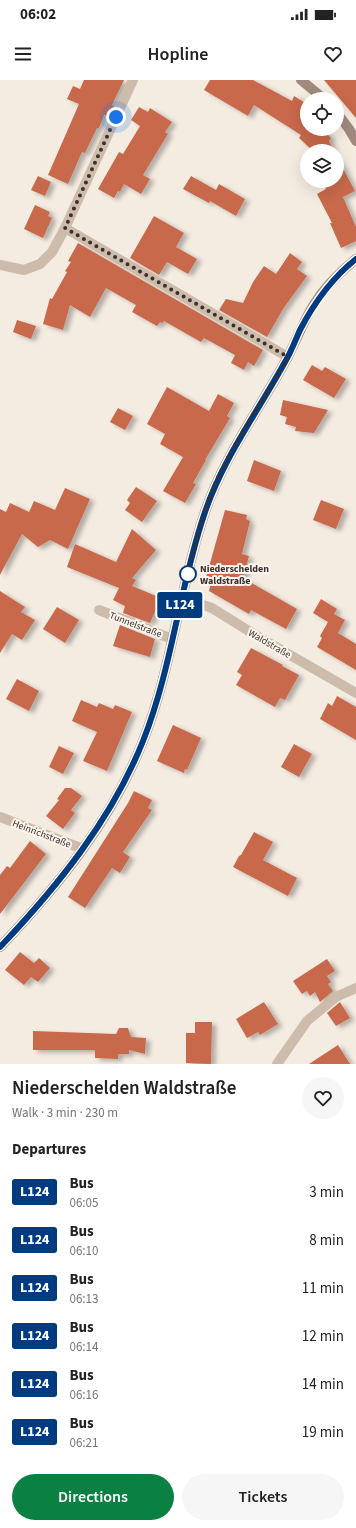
<!DOCTYPE html>
<meta charset="utf-8">
<style>
body{margin:0;font-family:"Source Sans 3",sans-serif;background:#f6f6f6;color:#222;height:100vh;display:flex;flex-direction:column;font-size:15px;white-space:nowrap}
*{box-sizing:border-box;margin:0}
p{font-size:13px;color:#767676}
.icon{flex:none;width:22px;height:22px;fill:none;stroke:currentColor;stroke-width:2;stroke-linecap:round;stroke-linejoin:round}
.map{position:relative;height:984px;overflow:hidden}
.sheet{display:flex;flex-direction:column;background:#fff;flex:1}
.sheet>*{flex:none}
.badge{padding:0 8px;border-radius:3px;font-size:14px;line-height:26px}
.fabs{position:absolute;left:300px;top:12px;display:grid;gap:8px}
.fabs a{display:grid;place-items:center;width:44px;height:44px;border-radius:50%;background:#fff;box-shadow:0 4px 16px #0002;font-size:20px}
.you{position:absolute;width:20px;height:20px;margin:-10px;border:3px solid #fff;border-radius:50%;background:#1a73e8;box-shadow:0 0 0 6px #1a73e833}
.map>.badge{position:absolute;translate:-50% -50%;box-shadow:0 0 0 2px #fff}
h2{padding:0 12px;font-size:15px;line-height:36px}
.round{display:grid;place-items:center;flex:none;width:42px;height:42px;border-radius:21px;background:#f6f6f6}
.head{display:flex;align-items:center;justify-content:space-between;height:68px;padding:0 12px}
h1{font-size:19px;font-weight:600;line-height:30px}
.cta{display:flex;gap:8px;margin-top:auto;padding:8px 12px}
.cta a{flex:1;height:46px;border-radius:24px;background:#0b8043;color:#fff;font-size:16px;font-weight:600;line-height:46px;text-align:center}
.cta a+a{background:#f6f6f6;color:#222}
ul{padding:0;list-style:none}
li{display:flex;align-items:center;gap:12px;height:48px;padding:0 12px}
li div{flex:1}
li b{display:block;font-size:15px}
li em{font-style:normal}
li .badge{min-width:44px;font-weight:700;text-align:center}
.status{display:flex;justify-content:space-between;align-items:center;height:28px;padding:0 20px;background:#fff;direction:ltr}
.status svg{height:11px;fill:currentColor}
header{display:flex;justify-content:space-between;align-items:center;height:52px;padding:0 12px;background:#fff;font-size:18px;font-weight:600}
.map>svg:first-child{display:block}
.building{fill:#c8694b;filter:url(#shadow)}
.lines{fill:none;stroke-linecap:round;stroke-linejoin:round}
.street{stroke:#cdbbac;stroke-width:10}
.secondary{stroke:#a18a7d;stroke-width:10}
.line-casing{stroke:#fff;stroke-width:9}
.line{stroke:#003b80;stroke-width:6}
.walk{stroke:#3b302b;stroke-width:4;stroke-dasharray:0 7.2}
.stop-dot{fill:#fff;stroke:#003b80;stroke-width:2}
.labels{text-anchor:middle;stroke-width:4;stroke-linejoin:round;paint-order:stroke}
.stop-label{font-size:10px;font-weight:bold;fill:#3b302b;stroke:#fbf5ee;text-anchor:start}
.street-label{font-size:10px;fill:#3b302b;stroke:#fbf5ee}
</style>
<div class="status"><b>06:02</b><svg viewBox="0 0 49 12"><path d="M0 12V9h3v3zM5 12V6h3v6zM10 12V3h3v9zM15 12V0h3v12zM26 1h20v11H26zM47 4h2v5h-2z"/></svg></div>
<header><svg class="icon" aria-label="menu" viewBox="0 0 24 24"><path d="M4 6h16M4 12h16M4 18h16"/></svg>Hopline<svg class="icon" aria-label="heart" viewBox="0 0 24 24"><path d="M12 20l-8-8c-3-5 5-10 8-4 3-6 11-1 8 4z"/></svg></header>
<div class="map">
<svg width="356" height="984" viewBox="0 0 356 984">
<defs>
<filter id="shadow"><feDropShadow dx="4.5" dy="2.5" stdDeviation="2" flood-color="#0004"/></filter>
</defs>
<rect width="100%" height="100%" fill="#f4ebe1"/>
<g class="building">
<polygon points="84,0 124,0 112,25 114,26 109,36 104,35 99,48 97,48 85,73 82,72 68,104 48,95 79,24 67,19 73,6 80,9"/>
<polygon points="210,0 253,0 292,21 294,16 307,24 307,49 322,49 331,58 329,61 334,71 313,71 299,58 301,55 254,25 248,36 204,10"/>
<polygon points="324,0 356,0 356,38"/>
<polygon points="139,27 148,32 150,28 172,42 165,52 168,54 143,95 150,99 141,114 124,104 120,112 118,111 114,118 98,109 119,72 123,74 140,46 131,40"/>
<polygon points="337,77 355,111 343,117 356,147 356,161 341,168 330,143 332,143 317,114 326,109 321,101 337,101"/>
<polygon points="38,96 51,102 45,116 31,110"/>
<polygon points="191,96 216,110 219,104 245,119 236,136 210,121 209,123 183,109"/>
<polygon points="35,125 50,132 48,136 52,138 43,158 24,149"/>
<polygon points="154,136 184,153 176,167 197,179 188,194 167,182 159,195 130,178"/>
<polygon points="78,163 263,270 254,286 248,282 244,290 231,283 235,275 204,258 201,262 164,241 162,243 160,242 157,246 132,232 136,225 106,208 90,237 70,225 63,250 43,244 50,218 52,219 67,192 65,191 71,182 68,181"/>
<polygon points="290,173 302,182 297,189 307,196 283,229 267,257 219,230 226,219 243,223 253,202 264,186 276,194"/>
<polygon points="17,240 36,246 31,259 13,252"/>
<polygon points="312,285 322,291 325,287 346,299 334,318 303,300"/>
<polygon points="167,307 209,331 218,314 234,323 227,336 230,338 205,380 206,380 193,403 196,404 185,423 163,411 183,377 160,364 165,354 147,344"/>
<polygon points="283,320 328,330 314,353 295,351 296,347 285,344 287,337 280,335"/>
<polygon points="118,328 133,336 125,350 110,342"/>
<polygon points="254,380 281,391 274,411 247,401"/>
<polygon points="136,407 157,421 142,442 125,430 130,423 127,420"/>
<polygon points="65,408 90,419 68,469 50,460 38,467 22,454 0,495 0,429 6,432 10,423 29,432 34,421 55,430"/>
<polygon points="321,420 344,429 336,449 313,440"/>
<polygon points="225,430 247,435 246,439 250,441 242,474 249,476 243,498 297,529 286,549 251,530 249,534 209,511 211,503 205,501"/>
<polygon points="132,449 156,470 132,498 136,500 132,506 161,518 150,543 123,533 125,526 113,520 119,508 67,487 75,464 116,482"/>
<polygon points="0,511 25,527 21,532 35,540 22,560 12,554 0,573"/>
<polygon points="321,519 337,529 334,534 345,540 338,553 356,564 356,590 317,567 322,558 320,556 328,542 313,533"/>
<polygon points="57,527 79,540 65,563 43,549"/>
<polygon points="120,545 155,559 150,577 113,566"/>
<polygon points="251,568 283,585 282,586 299,595 285,620 280,618 275,627 236,605 242,595 237,592"/>
<polygon points="17,599 39,611 29,631 6,619"/>
<polygon points="337,616 356,627 356,660 320,639 328,623 332,626"/>
<polygon points="81,620 97,627 99,623 113,629 115,625 132,632 107,691 83,681 97,652 72,641"/>
<polygon points="173,645 201,658 187,690 185,689 184,693 157,681"/>
<polygon points="294,664 312,674 299,697 281,687"/>
<polygon points="59,666 74,673 63,694 49,687"/>
<polygon points="65,708 71,708 82,716 71,730 75,733 63,749 46,736 59,720 57,719"/>
<polygon points="134,711 152,720 148,728 152,730 123,772 130,777 120,793 112,788 85,828 68,817 128,723"/>
<polygon points="254,752 273,762 263,780 297,798 288,816 233,787 239,776 241,775"/>
<polygon points="30,761 46,774 0,834 0,795 7,786 10,788"/>
<polygon points="20,872 34,883 39,878 50,888 38,902 31,897 24,905 5,890"/>
<polygon points="327,879 335,891 327,896 331,902 328,904 333,911 320,922 315,912 310,916 307,911 302,914 293,901"/>
<polygon points="264,922 278,944 260,955 258,952 247,958 236,939"/>
<polygon points="340,922 350,938 336,946 327,933"/>
<polygon points="195,942 212,942 211,984 186,983 186,953 195,953"/>
<polygon points="119,948 128,948 131,957 146,958 145,974 129,970 129,974 118,974 118,979 95,978 95,970 33,970 33,951 116,954"/>
<polygon points="338,965 350,984 309,984"/>
</g>
<g class="lines">
<g class="street">
<polyline points="65,148 288,277"/>
<polyline points="0,185 24,190 40,184 52,172 65,148 133,0"/>
<polyline points="182,518 212,528 252,553 356,613"/>
<polyline points="99,530 172,559"/>
<polyline points="0,737 83,769"/>
<polyline points="277,984 307,941 336,917 356,908"/>
</g>
<g class="secondary">
<polyline points="301,0 324,19"/>
<polyline points="337,33 349,49 356,61"/>
<path d="M0 867C58 806 112 740 143 661 172 588 179 509 204 435 222 380 257 333 285 282 295 264 302 244 313 226 324 208 340 192 356 179"/>
</g>
</g>
<g class="lines">
<defs>
<path id="line" d="M0 867C58 806 112 739 143 661 172 588 179 509 204 435 222 380 257 333 285 282 291 272 295 261 300 250 314 223 332 198 356 179"/>
</defs>
<use href="#line" class="line-casing"/>
<use href="#line" class="line"/>
<path class="walk" d="M116 37 65 148 288 277C264 321 232 363 213 409 202 437 195 465 188 494"/>
</g>
<circle class="stop-dot" cx="188" cy="494" r="8"/>
<g class="labels">
<g class="stop-label">
<text x="200" y="492">Niederschelden<tspan x="200" dy="12">Waldstraße</tspan></text>
</g>
<g class="street-label">
<text transform="translate(136 544) rotate(21)" y="4">Tunnelstraße</text>
<text transform="translate(270 563) rotate(30)" y="4">Waldstraße</text>
<text transform="translate(42 753) rotate(21)" y="4">Heinrichstraße</text>
</g>
</g>
</svg>
<div class="fabs">
<a><svg class="icon" aria-label="locate" viewBox="0 0 24 24"><circle cx="12" cy="12" r="6"/><path d="M12 2v4M12 18v4M2 12h4M18 12h4"/></svg></a>
<a><svg class="icon" aria-label="layers" viewBox="0 0 24 24"><path d="M12 4l9 5-9 5-9-5zM3 14l9 5 9-5"/></svg></a>
</div>
<div class="you" style="left:116px;top:37px"></div>
<b class="badge" style="left:180px;top:525px;background:#003b80;color:#fff">L124</b>
</div>
<section class="sheet">
<div class="head"><div><h1>Niederschelden Waldstraße</h1><p>Walk · 3 min · 230 m</p></div><a class="round"><svg class="icon" aria-label="heart" viewBox="0 0 24 24"><path d="M12 20l-8-8c-3-5 5-10 8-4 3-6 11-1 8 4z"/></svg></a></div>
<h2>Departures</h2>
<ul>
<li><span class="badge" style="background:#003b80;color:#fff">L124</span><div><b>Bus</b><p>06:05</p></div><em>3 min</em></li>
<li><span class="badge" style="background:#003b80;color:#fff">L124</span><div><b>Bus</b><p>06:10</p></div><em>8 min</em></li>
<li><span class="badge" style="background:#003b80;color:#fff">L124</span><div><b>Bus</b><p>06:13</p></div><em>11 min</em></li>
<li><span class="badge" style="background:#003b80;color:#fff">L124</span><div><b>Bus</b><p>06:14</p></div><em>12 min</em></li>
<li><span class="badge" style="background:#003b80;color:#fff">L124</span><div><b>Bus</b><p>06:16</p></div><em>14 min</em></li>
<li><span class="badge" style="background:#003b80;color:#fff">L124</span><div><b>Bus</b><p>06:21</p></div><em>19 min</em></li>
</ul>
<div class="cta"><a>Directions</a><a>Tickets</a></div>
</section>
